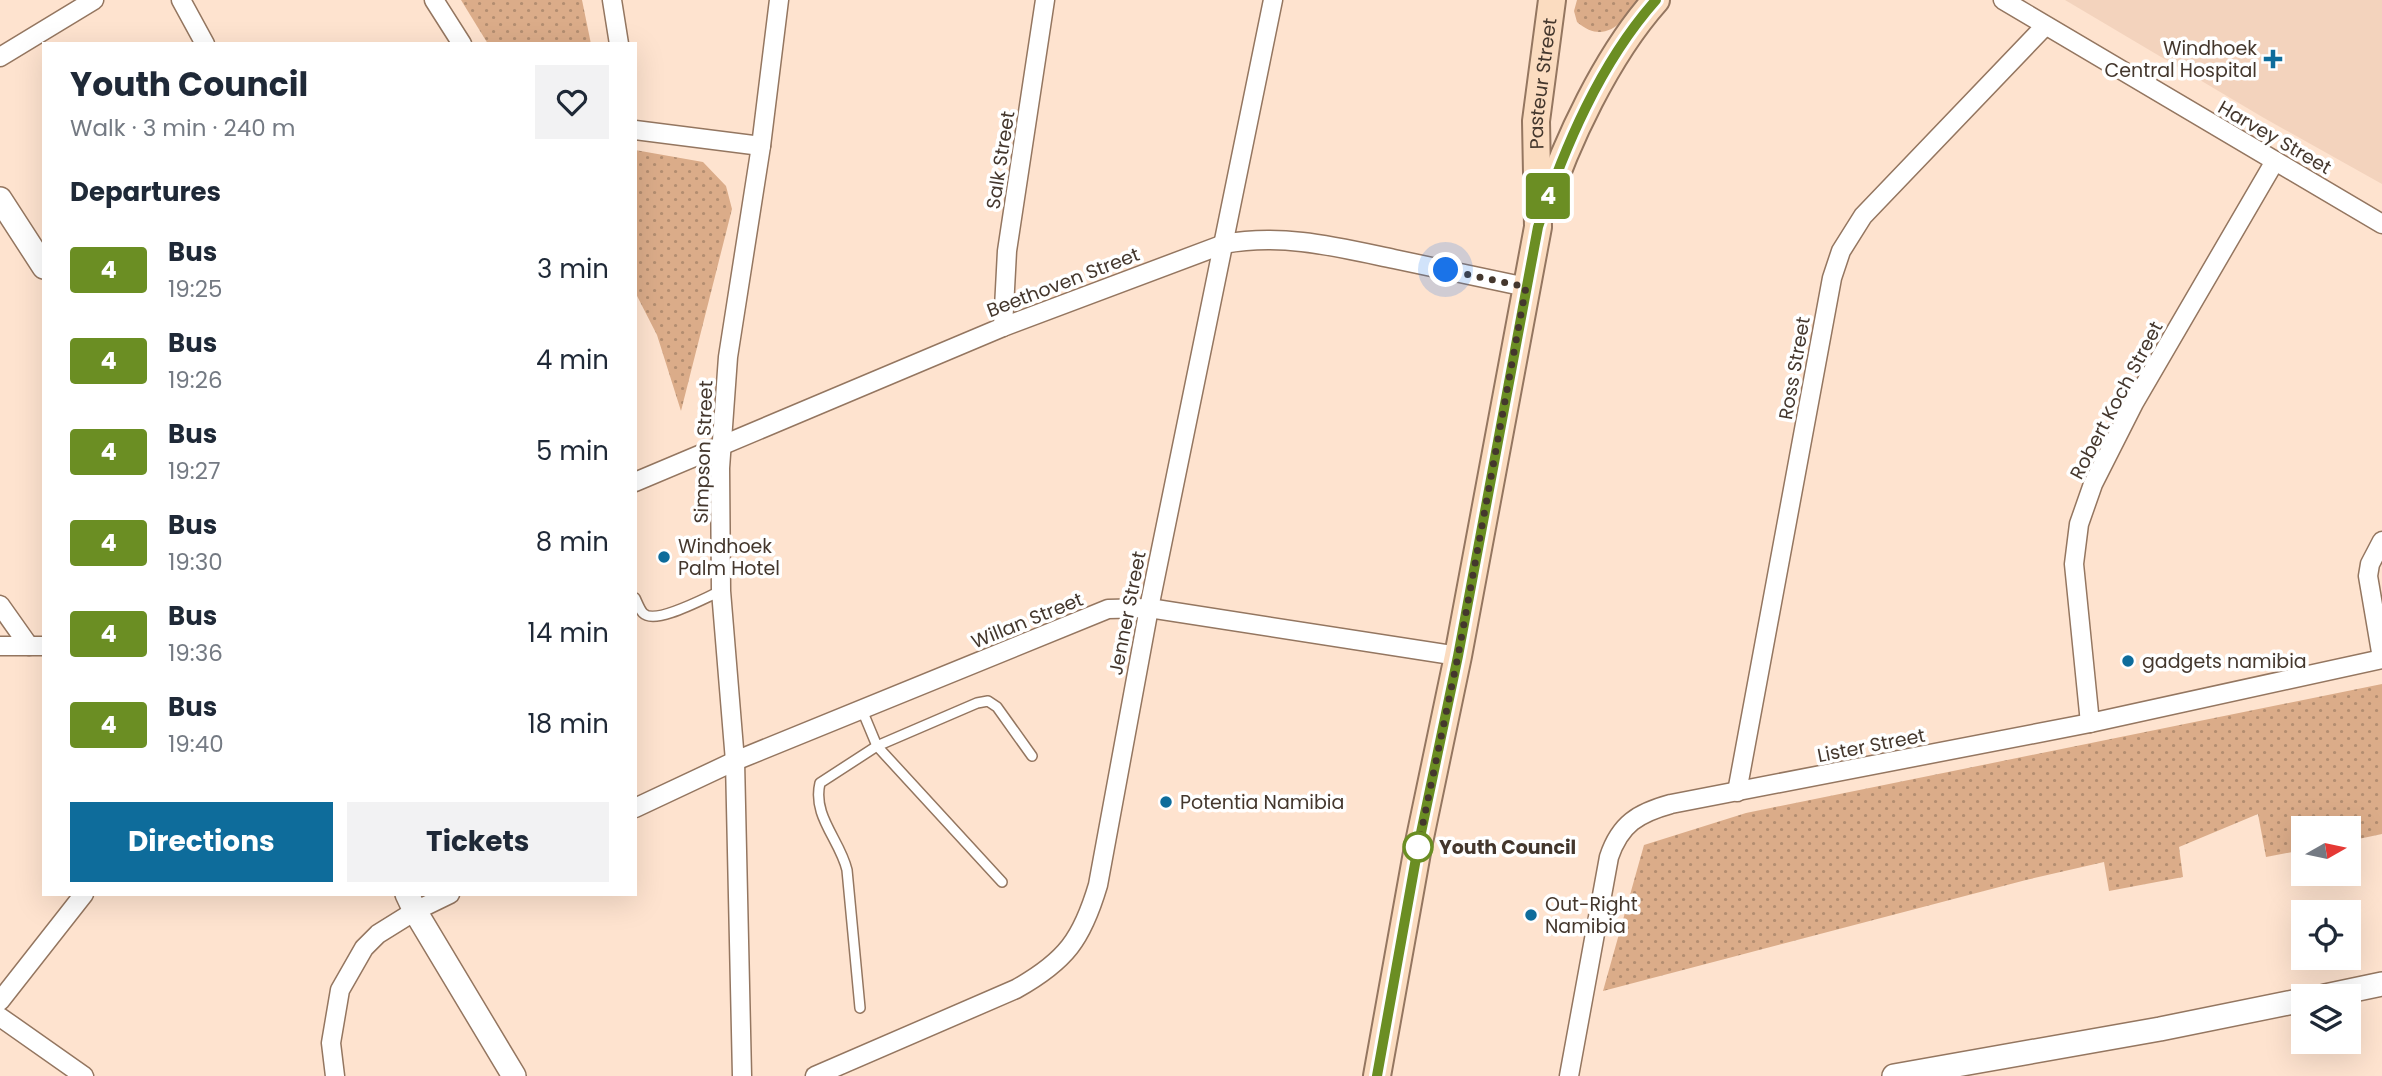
<!DOCTYPE html>
<meta charset="utf-8">
<style>
body{margin:0;font-family:Poppins,sans-serif;background:#f2f2f3;color:#1f2937;height:100vh;display:flex;flex-direction:column;font-size:26px;white-space:nowrap}
*{box-sizing:border-box;margin:0}
p{font-size:23px;color:#747a83}
.icon{flex:none;width:38px;height:38px;fill:none;stroke:currentColor;stroke-width:2;stroke-linecap:round;stroke-linejoin:round}
.map{position:relative;flex:1;overflow:hidden}
.sheet{position:absolute;left:42px;top:42px;width:595px;height:854px;display:flex;flex-direction:column;background:#fff;border-radius:0px;box-shadow:0 7px 28px #0002}
.sheet>*{flex:none}
.badge{padding:0 14px;border-radius:5px;font-size:24px;line-height:46px}
.needle{width:46px;rotate:81deg}
.tools{position:absolute;left:2291px;top:816px;display:grid;gap:14px}
.tools a{display:grid;place-items:center;width:70px;height:70px;border-radius:0px;background:#fff;box-shadow:0 7px 28px #0002;font-size:35px}
.you{position:absolute;width:35px;height:35px;margin:-18px;border:5px solid #fff;border-radius:50%;background:#1a73e8;box-shadow:0 0 0 10px #1a73e833}
.map>.badge{position:absolute;translate:-50% -50%;box-shadow:0 0 0 4px #fff}
h2{padding:0 28px;font-size:26px;line-height:63px}
.round{display:grid;place-items:center;flex:none;width:74px;height:74px;border-radius:0px;background:#f2f2f3}
.overview{display:flex;align-items:center;justify-content:space-between;height:119px;padding:0 28px}
h1{font-size:33px;font-weight:700;line-height:52px}
.cta{display:flex;gap:14px;margin-top:auto;padding:14px 28px}
.cta a{flex:1;height:80px;border-radius:0px;background:#0e6c9b;color:#fff;font-size:28px;font-weight:700;line-height:80px;text-align:center}
.cta a+a{background:#f2f2f3;color:#1f2937}
ul{padding:0;list-style:none}
li{display:flex;align-items:center;gap:21px;height:91px;padding:0 28px}
li div{flex:1}
li b{display:block;font-size:26px}
li em{font-style:normal}
li .badge{min-width:77px;font-weight:700;text-align:center}
.map>svg:first-child{display:block}
.built{fill:#f3d3bd}
.grass{fill:url(#grass-dots)}
.lines{fill:none;stroke-linecap:round;stroke-linejoin:round}
.service-casing{stroke:#947660;stroke-width:12}
.minor-casing{stroke:#947660;stroke-width:21}
.tertiary-casing{stroke:#947660;stroke-width:26}
.secondary-casing{stroke:#947660;stroke-width:30}
.service{stroke:#fff;stroke-width:9}
.minor{stroke:#fff;stroke-width:18}
.tertiary{stroke:#fff;stroke-width:23}
.secondary{stroke:#fbdcc0;stroke-width:26}
.line-casing{stroke:#fff;stroke-width:16}
.line{stroke:#6b8e23;stroke-width:10}
.walk{stroke:#44372d;stroke-width:7;stroke-dasharray:0 12.6}
.poi-dot{fill:#0e6c9b;stroke:#fff;stroke-width:2.5}
.stop-dot{fill:#fff;stroke:#6b8e23;stroke-width:3.5}
.labels{text-anchor:middle;stroke-width:7;stroke-linejoin:round;paint-order:stroke}
.poi-label{font-size:19px;fill:#44372d;stroke:#fff;text-anchor:start}
.street-label{font-size:19px;fill:#44372d;stroke:#fff}
.stop-label{font-size:19px;font-weight:bold;fill:#44372d;stroke:#fff;text-anchor:start}
</style>
<div class="map">
<svg width="2382" height="1076" viewBox="0 0 2382 1076">
<defs>
<pattern id="grass-dots" width="8" height="8" patternUnits="userSpaceOnUse" patternTransform="scale(1.75)"><rect width="8" height="8" fill="#dbac89"/><path d="M2 2h.1M6 6h.1" fill="none" stroke="#b38d70" stroke-width="1.8" stroke-linecap="round"/></pattern>
</defs>
<rect width="100%" height="100%" fill="#fee3cf"/>
<polygon class="built" points="2065,0 2382,0 2382,184 2264,118"/>
<g class="grass">
<polygon points="461,0 582,0 591,44 488,44"/>
<path d="M1577 0H1640C1623 22 1605 46 1577 22L1574 11Z"/>
<polygon points="635,150 703,162 726,186 732,209 681,411 657,335 635,292"/>
<polygon points="2382,684 2382,834 2349,841 2348,828 2303,828 2303,850 2266,857 2258,814 2179,847 2183,877 2109,891 2104,862 2026,880 1603,991 1644,845 1746,813"/>
</g>
<g class="lines">
<defs>
<g id="service">
<path d="M635 598C637 602 640 610 643 613 655 626 706 597 721 591"/>
<polyline points="862,710 877,746 1002,882"/>
<path d="M860 1008 847 870C840 840 812 816 820 783L877 746 977 703 988 701 997 707 1032 756"/>
</g>
<g id="minor">
<polyline points="181,0 205,44"/>
<polyline points="434,0 462,44"/>
<polyline points="612,0 619,44"/>
<polyline points="2003,0 2382,224"/>
<polyline points="0,57 94,0"/>
<polyline points="635,130 761,146"/>
<polyline points="1003,327 1007,251 1045,0"/>
<path d="M635 482 1003 327 1224 244C1282 233 1337 247 1394 259 1438 268 1482 278 1526 287"/>
<polyline points="2382,541 2370,564 2368,576 2382,658"/>
<polyline points="0,605 29,646"/>
<polyline points="0,646 44,646"/>
<polyline points="2090,723 2074,564 2079,524 2093,484 2134,403 2275,161"/>
<polyline points="1737,792 1832,278 1841,251 1863,216 2045,26"/>
<polyline points="635,808 735,761 1108,609 1149,608 1458,656"/>
<polyline points="0,1001 84,894"/>
<polyline points="0,1017 84,1076"/>
<polyline points="335,1076 331,1043 340,990 364,948 378,934 415,911 450,894"/>
<polyline points="742,1076 735,761 721,591 720,468 728,357 761,146 779,0"/>
<path d="M815 1076 1016 989C1066 961 1082 939 1098 885L1149 608 1273 0"/>
<path d="M1569 1076 1609 857C1620 824 1638 813 1671 804L2090 723 2382 659"/>
</g>
<g id="tertiary">
<polyline points="0,199 44,267"/>
<polyline points="407,894 415,911 514,1076"/>
<polyline points="2325,996 2382,984"/>
<polyline points="1894,1076 2160,1029 2303,1000"/>
</g>
<g id="secondary">
<path d="M1543 212C1566 142 1607 55 1656 0"/>
<path id="s1" d="M1377 1076 1418 847 1458 656 1538 227 1536 121 1552 0"/>
</g>
</defs>
<use href="#service" class="service-casing"/>
<use href="#minor" class="minor-casing"/>
<use href="#tertiary" class="tertiary-casing"/>
<use href="#secondary" class="secondary-casing"/>
<use href="#service" class="service"/>
<use href="#minor" class="minor"/>
<use href="#tertiary" class="tertiary"/>
<use href="#secondary" class="secondary"/>
</g>
<g class="lines">
<defs>
<path id="line" d="M1377 1076 1418 847 1458 656 1538 227C1564 148 1600 63 1656 0"/>
</defs>
<use href="#line" class="line-casing"/>
<use href="#line" class="line"/>
<polyline class="walk" points="1418,847 1458,656 1526,287 1446,270"/>
</g>
<g class="poi-dot">
<path d="M2269.5 48.5h7v7h7v7h-7v7h-7v-7h-7v-7h7z"/>
<circle cx="664" cy="557" r="7"/>
<circle cx="2128" cy="661" r="7"/>
<circle cx="1166" cy="802" r="7"/>
<circle cx="1531" cy="915" r="7"/>
</g>
<circle class="stop-dot" cx="1418" cy="847" r="14"/>
<g class="labels">
<g class="poi-label">
<text x="2257" y="55" text-anchor="end">Windhoek<tspan x="2257" dy="22">Central Hospital</tspan></text>
<text x="678" y="553">Windhoek<tspan x="678" dy="22">Palm Hotel</tspan></text>
<text x="2142" y="668">gadgets namibia</text>
<text x="1180" y="809">Potentia Namibia</text>
<text x="1545" y="911">Out-Right<tspan x="1545" dy="22">Namibia</tspan></text>
</g>
<g class="street-label">
<text dy="7" stroke="none"><textPath href="#s1" startOffset="1008">Pasteur Street</textPath></text>
<text transform="translate(2275 137) rotate(30)" y="7">Harvey Street</text>
<text transform="translate(1000 160) rotate(-81)" y="7">Salk Street</text>
<text transform="translate(1063 282) rotate(-21)" y="7">Beethoven Street</text>
<text transform="translate(1794 368) rotate(-80)" y="7">Ross Street</text>
<text transform="translate(2116 400) rotate(-62)" y="7">Robert Koch Street</text>
<text transform="translate(703 452) rotate(-88)" y="7">Simpson Street</text>
<text transform="translate(1127 613) rotate(-79)" y="7">Jenner Street</text>
<text transform="translate(1027 620) rotate(-22)" y="7">Willan Street</text>
<text transform="translate(1871 745) rotate(-11)" y="7">Lister Street</text>
</g>
<g class="stop-label">
<text x="1439" y="854">Youth Council</text>
</g>
</g>
</svg>
<div class="tools">
<a><svg class="needle" viewBox="-14 -14 28 28"><path d="M0-13l5 13h-10z" fill="#e53935"/><path d="M0 13l5-13h-10z" fill="#747a83"/></svg></a>
<a><svg class="icon" aria-label="locate" viewBox="0 0 24 24"><circle cx="12" cy="12" r="6"/><path d="M12 2v4M12 18v4M2 12h4M18 12h4"/></svg></a>
<a><svg class="icon" aria-label="layers" viewBox="0 0 24 24"><path d="M12 4l9 5-9 5-9-5zM3 14l9 5 9-5"/></svg></a>
</div>
<div class="you" style="left:1446px;top:270px"></div>
<b class="badge" style="left:1548px;top:196px;background:#6b8e23;color:#fff">4</b>
<section class="sheet">
<div class="overview"><div><h1>Youth Council</h1><p>Walk · 3 min · 240 m</p></div><a class="round"><svg class="icon" aria-label="heart" viewBox="0 0 24 24"><path d="M12 20l-8-8c-3-5 5-10 8-4 3-6 11-1 8 4z"/></svg></a></div>
<h2>Departures</h2>
<ul>
<li><span class="badge" style="background:#6b8e23;color:#fff">4</span><div><b>Bus</b><p>19:25</p></div><em>3 min</em></li>
<li><span class="badge" style="background:#6b8e23;color:#fff">4</span><div><b>Bus</b><p>19:26</p></div><em>4 min</em></li>
<li><span class="badge" style="background:#6b8e23;color:#fff">4</span><div><b>Bus</b><p>19:27</p></div><em>5 min</em></li>
<li><span class="badge" style="background:#6b8e23;color:#fff">4</span><div><b>Bus</b><p>19:30</p></div><em>8 min</em></li>
<li><span class="badge" style="background:#6b8e23;color:#fff">4</span><div><b>Bus</b><p>19:36</p></div><em>14 min</em></li>
<li><span class="badge" style="background:#6b8e23;color:#fff">4</span><div><b>Bus</b><p>19:40</p></div><em>18 min</em></li>
</ul>
<div class="cta"><a>Directions</a><a>Tickets</a></div>
</section>
</div>
